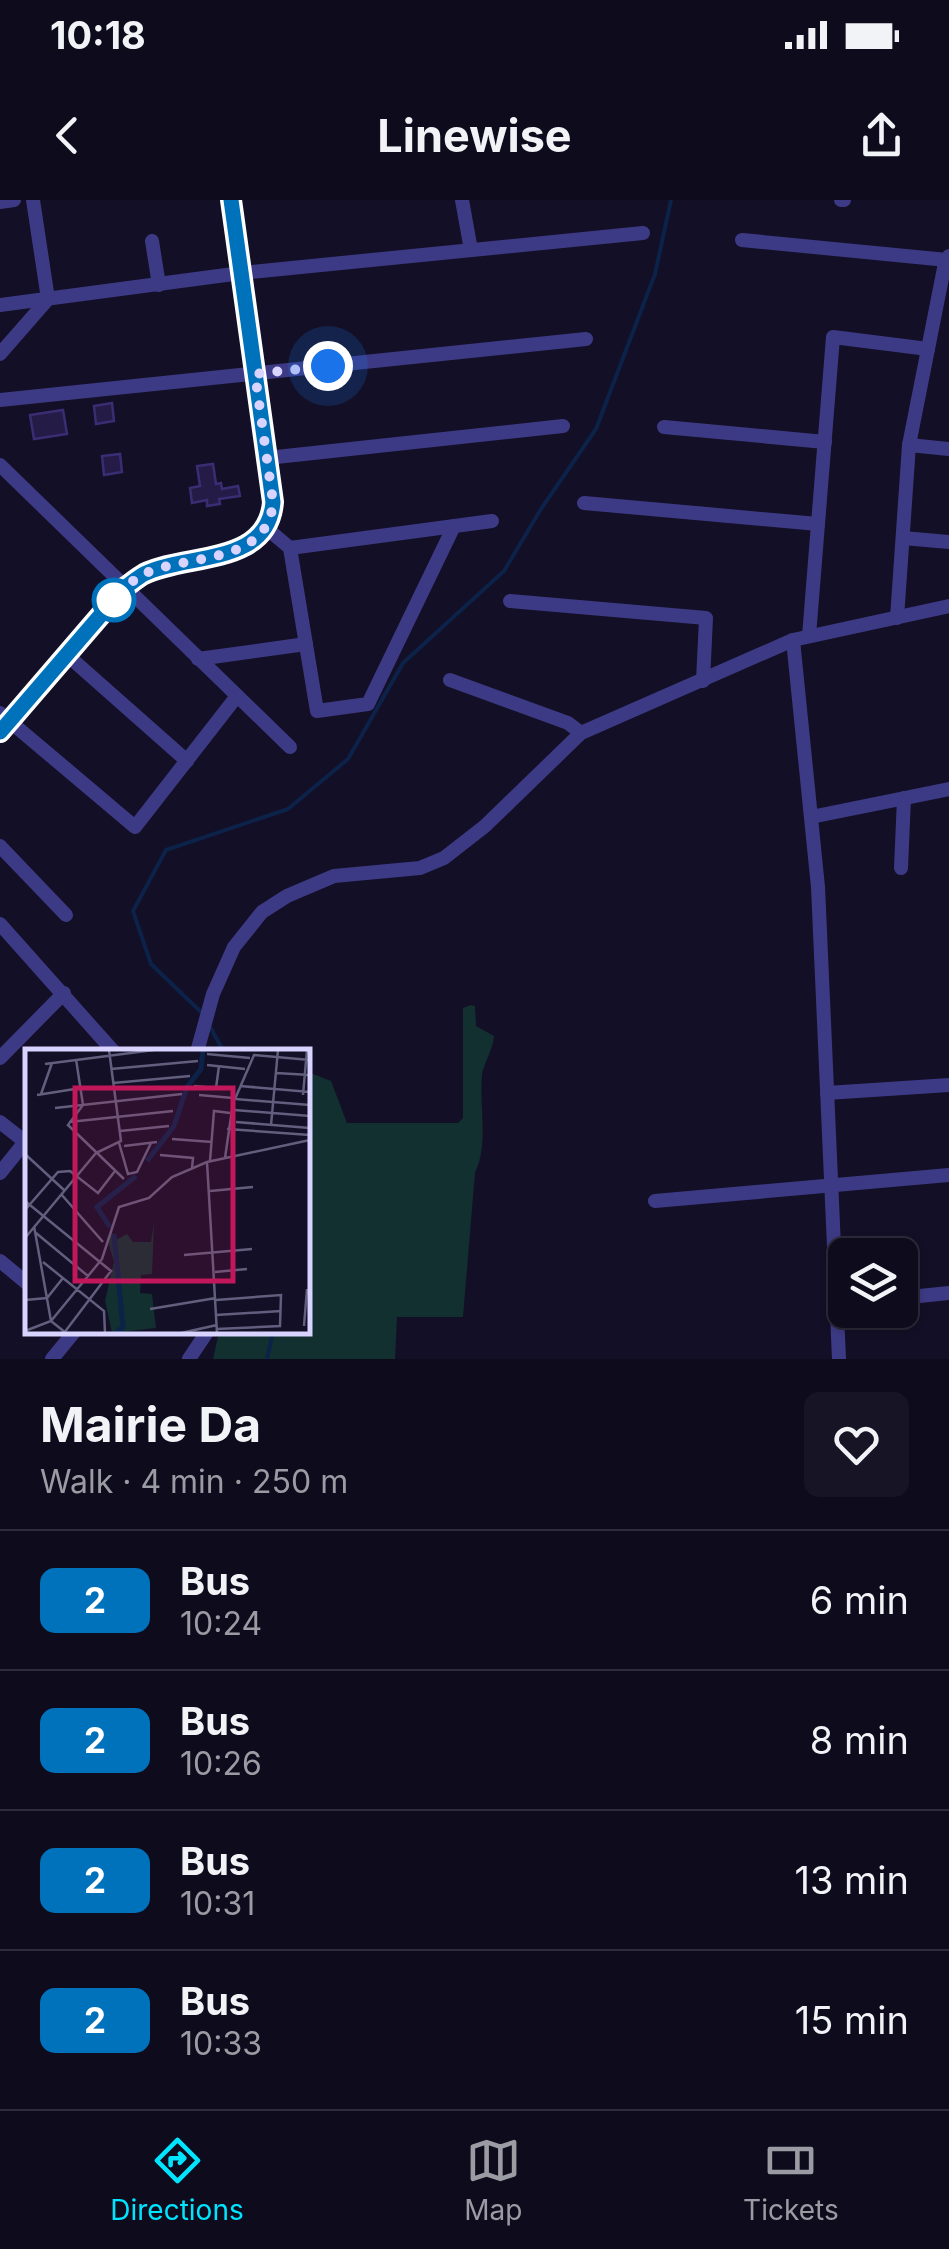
<!DOCTYPE html>
<meta charset="utf-8">
<style>
body{margin:0;font-family:Inter,sans-serif;background:#171425;color:#f1f3f6;height:100vh;display:flex;flex-direction:column;font-size:38px;white-space:nowrap}
*{box-sizing:border-box;margin:0}
p{font-size:32px;color:#9b9ba3}
.icon{flex:none;width:55px;height:55px;fill:none;stroke:currentColor;stroke-width:2;stroke-linecap:round;stroke-linejoin:round}
.map{position:relative;height:1159px;overflow:hidden}
.side{display:flex;flex-direction:column;background:#0e0b1c;flex:1}
.side>*{flex:none}
.badge{padding:0 20px;border-radius:15px;font-size:35px;line-height:65px}
.fabs{position:absolute;left:828px;top:1038px;display:grid;gap:20px}
.fabs a{display:grid;place-items:center;width:90px;height:90px;border-radius:15px;background:#0e0b1c;box-shadow:0 2px 8px #0004,0 0 0 2px #2e2b3b;font-size:50px}
.you{position:absolute;width:50px;height:50px;margin:-25px;border:8px solid #fff;border-radius:50%;background:#1a73e8;box-shadow:0 0 0 15px #1a73e833}
.map>.badge{position:absolute;translate:-50% -50%;box-shadow:0 0 0 5px #fff}
.round{display:grid;place-items:center;flex:none;width:105px;height:105px;border-radius:15px;background:#171425}
.headline{display:flex;align-items:center;justify-content:space-between;height:170px;padding:0 40px}
h1{font-size:48px;font-weight:700;line-height:75px}
ul{padding:0;list-style:none}
li{display:flex;align-items:center;gap:30px;height:140px;padding:0 40px;border-top:2px solid #2e2b3b}
li div{flex:1}
li b{display:block;font-size:38px}
li em{font-style:normal}
li .badge{min-width:110px;font-weight:700;text-align:center}
.status{display:flex;justify-content:space-between;align-items:center;height:70px;padding:0 50px;background:#0e0b1c;direction:ltr}
.status svg{height:28px;fill:currentColor}
header{display:flex;justify-content:space-between;align-items:center;height:130px;padding:0 40px;background:#0e0b1c;font-size:45px;font-weight:700}
.menu{display:flex;justify-content:space-around;align-items:center;height:140px;border-top:2px solid #2e2b3b;background:#0e0b1c;font-size:28px;color:#9b9ba3}
.menu a{display:grid;justify-items:center;gap:5px}
.menu .on{color:#00e5ff}
.map>svg:first-child{display:block}
.green{fill:#12302f}
.lines{fill:none;stroke-linecap:round;stroke-linejoin:round}
.stream{stroke:#0c2248;stroke-width:4}
.building{fill:#241b47;stroke:#3b2d73;stroke-width:2.5}
.street{stroke:#3d3a85;stroke-width:14}
.secondary{stroke:#6f6bff;stroke-width:18}
.line-casing{stroke:#fff;stroke-width:22}
.line{stroke:#0072bc;stroke-width:15}
.walk{stroke:#d9d4ff;stroke-width:10;stroke-dasharray:0 18}
.stop-dot{fill:#fff;stroke:#0072bc;stroke-width:5}
.inset-river{fill:none;stroke:#0c2248;stroke-width:5}
.inset-road{fill:none;stroke:#625e7d;stroke-width:2.5}
.view{fill:#c2185b;fill-opacity:0.15;stroke:#c2185b;stroke-width:5}
.inset-edge{fill:none;stroke:#d9d4ff;stroke-width:5}
</style>
<div class="status"><b>10:18</b><svg viewBox="0 0 49 12"><path d="M0 12V9h3v3zM5 12V6h3v6zM10 12V3h3v9zM15 12V0h3v12zM26 1h20v11H26zM47 4h2v5h-2z"/></svg></div>
<header><svg class="icon" aria-label="back" viewBox="0 0 24 24"><path d="M15 5l-7 7 7 7"/></svg>Linewise<svg class="icon" aria-label="share" viewBox="0 0 24 24"><path d="M12 15V3M7 8l5-5 5 5M5 13v7h14v-7"/></svg></header>
<div class="map">
<svg width="949" height="1159" viewBox="0 0 949 1159">
<rect width="100%" height="100%" fill="#130f26"/>
<path class="green" d="M471 805 475 806 476 826 494 836C493 850 484 862 482 875 479 908 489 942 475 973L463 1117H397L395 1159H213L219 1132H308V872L331 881 347 923H458L463 918V808Z"/>
<g class="lines">
<g class="stream">
<polyline points="202,813 151,764 133,711 166,650 288,609 348,559 403,463 504,371 541,309 596,229 655,74 671,0"/>
<polyline points="209,825 224,852"/>
<polyline points="267,1159 273,1132"/>
</g>
</g>
<g class="building">
<polygon points="112,203 114,221 96,224 94,206"/>
<polygon points="63,210 67,234 34,239 30,215"/>
<polygon points="120,254 122,272 104,275 102,256"/>
<polygon points="213,264 216,284 221,283 222,289 238,286 240,296 219,299 220,304 207,306 207,300 192,303 190,288 200,286 197,266"/>
</g>
<g class="lines">
<g class="street">
<polyline points="462,0 471,50"/>
<polyline points="841,0 844,0"/>
<polyline points="0,2 14,0"/>
<polyline points="742,40 947,60"/>
<polyline points="152,41 159,85"/>
<polyline points="0,105 241,73 643,33"/>
<polyline points="0,154 48,99 33,0"/>
<polyline points="0,200 586,139"/>
<polyline points="664,227 825,242"/>
<polyline points="909,245 949,249"/>
<polyline points="267,258 563,226"/>
<polyline points="0,265 290,547"/>
<polyline points="584,303 818,324"/>
<polyline points="265,327 290,348 317,511 368,504 454,326"/>
<polyline points="903,338 949,342"/>
<polyline points="290,348 492,321"/>
<polyline points="510,401 706,418 703,481"/>
<polyline points="897,418 909,245 944,68 949,56"/>
<polyline points="809,436 833,137 928,149"/>
<polyline points="793,440 818,687 839,1159"/>
<polyline points="66,454 187,561"/>
<polyline points="198,459 306,444"/>
<polyline points="450,480 568,523 581,533"/>
<polyline points="0,513 135,627 237,496"/>
<polyline points="811,617 949,589"/>
<polyline points="0,646 66,715"/>
<polyline points="901,668 904,598"/>
<polyline points="0,724 114,852"/>
<polyline points="197,852 213,794 234,747 262,712 287,696 334,676 420,668 444,658 485,626 581,533 793,440 949,406"/>
<polyline points="0,858 64,793"/>
<polyline points="827,893 949,885"/>
<polyline points="0,922 28,944"/>
<polyline points="0,973 25,942"/>
<polyline points="655,1001 949,975"/>
<polyline points="0,1061 28,1084"/>
<polyline points="900,1098 949,1093"/>
<polyline points="52,1159 74,1132"/>
<polyline points="189,1159 207,1132"/>
</g>
<path class="secondary" d="M0 532 124 388C130 384 137 378 144 374 188 353 267 366 273 301L231 0"/>
</g>
<g class="lines">
<defs>
<path id="line" d="M0 532 124 388C130 384 137 378 144 374 187 353 268 366 273 302L231 0"/>
</defs>
<use href="#line" class="line-casing"/>
<use href="#line" class="line"/>
<path class="walk" d="M114 400 105 410C117 396 129 381 146 373 189 354 268 365 273 302L255 174 328 166"/>
</g>
<circle class="stop-dot" cx="114" cy="400" r="20"/>
<g transform="translate(25 849)">
<rect width="285" height="285" fill="#130f26"/>
<path d="M129 174 127 225 116 226 115 244 127 245 131 279 87 284 80 252 89 213 82 189 87 183 91 191 102 185 108 193H126Z" fill="#12302f"/>
<path class="inset-river" d="M122 112 149 77 162 38 176 20 178 1M85 178 72 158 111 127M89 185 98 278 91 284"/>
<path class="inset-road" d="M182 5 225 9M51 10 58 56 43 76 99 130M285 11 229 6 210 50 285 56M20 15 129 1M182 16 220 20M86 20 173 12M251 24 285 26M88 34 165 27M169 37 191 39 194 17M215 37 285 43M16 45 27 14M12 46 56 39M174 46 208 49M278 46 282 1M30 59 157 45M209 61 285 67M44 73 148 62M211 73 285 79M246 76 253 1M202 80 285 86M95 82 144 77M147 90 187 93M94 94 103 125 112 123 126 94M99 97 132 93M0 105 39 141M135 106 168 109 167 119M200 109 209 47M185 112 189 62 205 64M182 113 192 284M185 142 228 138M36 145 78 193M0 152 86 222 39 284M0 161 33 123 45 122 73 144 90 122M9 177 26 272 41 284M11 184 63 227M0 189 71 104 96 92 84 1M159 206 227 200M18 213 79 262 80 284M190 223 222 220M0 251 22 249 38 229M191 251 256 246 255 277 192 280M125 260 191 249M191 266 256 262M279 277 282 240M0 282 26 272 77 210 94 158 124 149 147 128 182 113 285 91M156 284 192 276"/>
<path class="view" d="M50 39H208V232H50Z"/>
<rect width="285" height="285" class="inset-edge"/>
</g>
</svg>
<div class="fabs">
<a><svg class="icon" aria-label="layers" viewBox="0 0 24 24"><path d="M12 4l9 5-9 5-9-5zM3 14l9 5 9-5"/></svg></a>
</div>
<div class="you" style="left:328px;top:166px"></div>
</div>
<section class="side">
<div class="headline"><div><h1>Mairie Da</h1><p>Walk · 4 min · 250 m</p></div><a class="round"><svg class="icon" aria-label="heart" viewBox="0 0 24 24"><path d="M12 20l-8-8c-3-5 5-10 8-4 3-6 11-1 8 4z"/></svg></a></div>
<ul>
<li><span class="badge" style="background:#0072bc;color:#fff">2</span><div><b>Bus</b><p>10:24</p></div><em>6 min</em></li>
<li><span class="badge" style="background:#0072bc;color:#fff">2</span><div><b>Bus</b><p>10:26</p></div><em>8 min</em></li>
<li><span class="badge" style="background:#0072bc;color:#fff">2</span><div><b>Bus</b><p>10:31</p></div><em>13 min</em></li>
<li><span class="badge" style="background:#0072bc;color:#fff">2</span><div><b>Bus</b><p>10:33</p></div><em>15 min</em></li>
</ul>
</section>
<nav class="menu">
<a class="on"><svg class="icon" aria-label="directions" viewBox="0 0 24 24"><path d="M12 3l9 9-9 9-9-9zM9 14v-3h6M13 9l2 2-2 2"/></svg>Directions</a>
<a><svg class="icon" aria-label="map" viewBox="0 0 24 24"><path d="M3 6l6-2 6 2 6-2v14l-6 2-6-2-6 2zM9 4v14M15 6v14"/></svg>Map</a>
<a><svg class="icon" aria-label="tickets" viewBox="0 0 24 24"><path d="M3 7h18v10H3zM15 7v10"/></svg>Tickets</a>
</nav>
